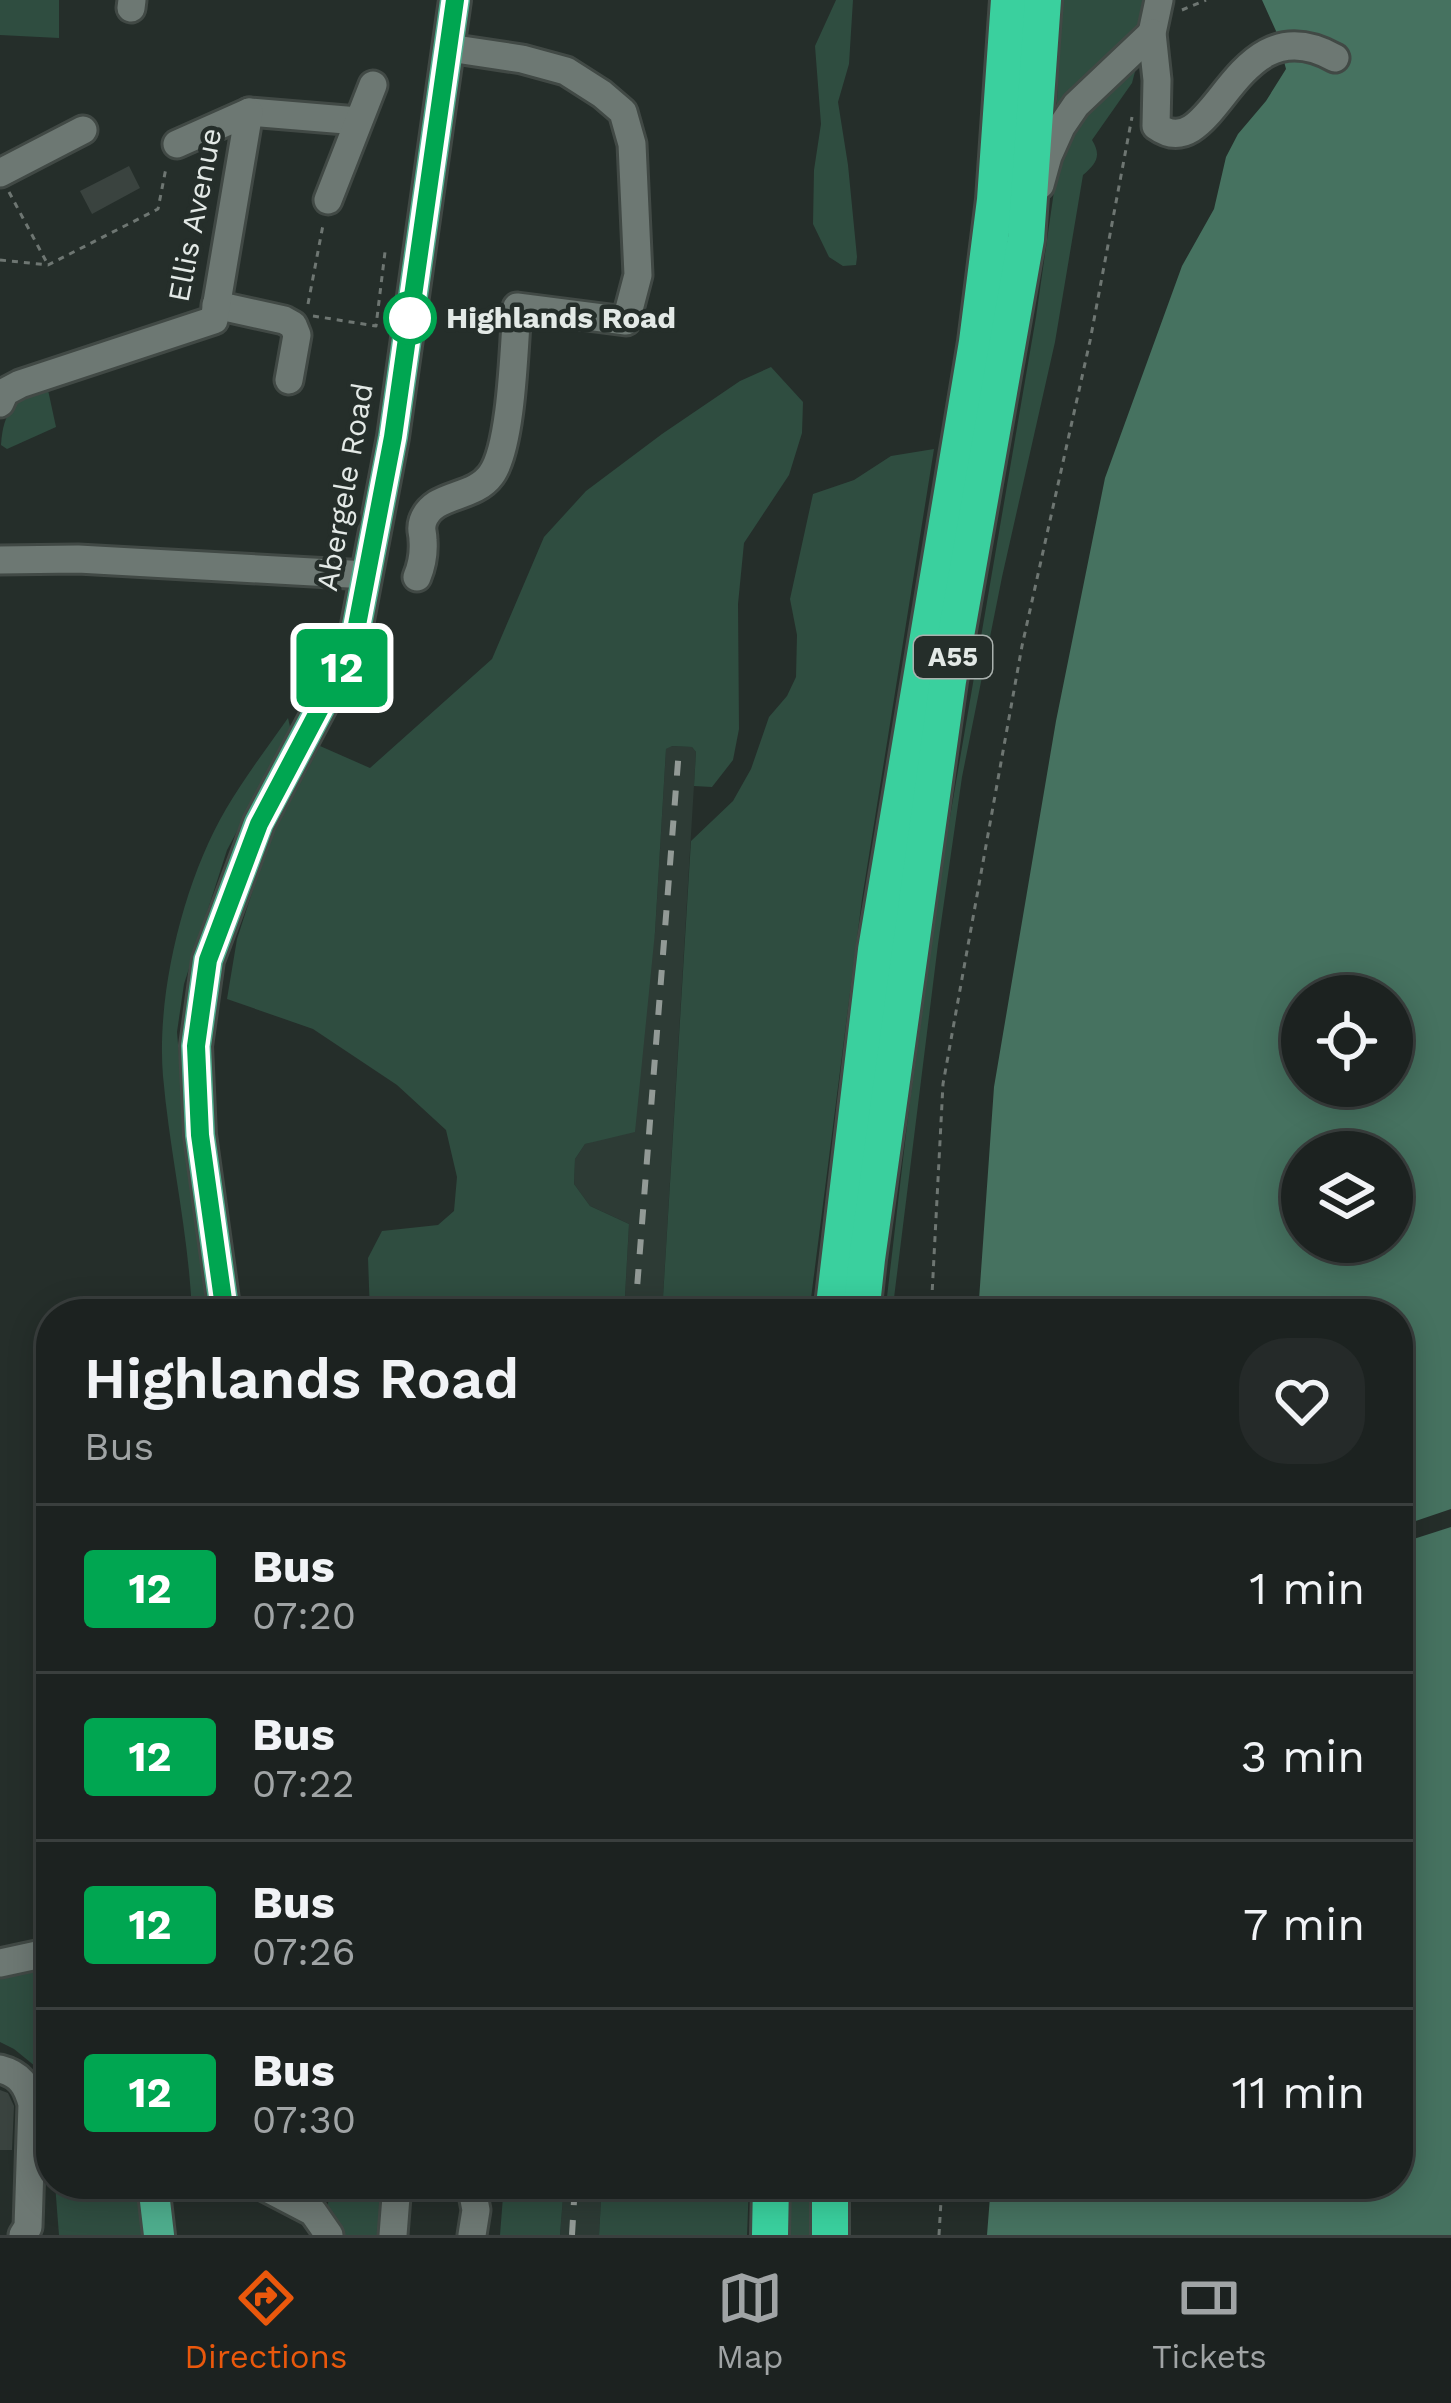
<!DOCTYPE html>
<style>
body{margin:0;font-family:"Work Sans",sans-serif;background:#252a29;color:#f1f3f6;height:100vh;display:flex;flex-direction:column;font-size:45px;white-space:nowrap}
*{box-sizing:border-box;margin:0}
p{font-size:39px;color:#a0a4a5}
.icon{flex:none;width:66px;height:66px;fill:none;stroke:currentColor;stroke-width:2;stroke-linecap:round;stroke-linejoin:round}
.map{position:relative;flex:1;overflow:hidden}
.drawer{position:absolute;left:36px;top:1299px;width:1377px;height:900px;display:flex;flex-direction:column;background:#1c2220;border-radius:48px;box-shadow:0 6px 30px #0003,0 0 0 3px #3a3f3e}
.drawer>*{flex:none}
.badge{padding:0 24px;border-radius:9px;font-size:42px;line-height:78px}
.controls{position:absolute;left:1281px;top:975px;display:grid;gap:24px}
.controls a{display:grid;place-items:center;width:132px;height:132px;border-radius:50%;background:#1c2220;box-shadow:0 6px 30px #0003,0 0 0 3px #3a3f3e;font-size:60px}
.map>.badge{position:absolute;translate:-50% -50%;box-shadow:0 0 0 6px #fff}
.round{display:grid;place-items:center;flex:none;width:126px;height:126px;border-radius:48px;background:#252a29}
.headline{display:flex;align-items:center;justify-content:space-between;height:204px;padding:0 48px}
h1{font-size:57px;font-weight:600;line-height:90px}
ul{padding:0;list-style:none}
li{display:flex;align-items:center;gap:36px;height:168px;padding:0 48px;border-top:3px solid #3a3f3e}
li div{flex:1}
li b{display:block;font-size:45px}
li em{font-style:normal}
li .badge{min-width:132px;font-weight:700;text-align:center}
.menu{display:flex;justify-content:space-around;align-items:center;height:168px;border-top:3px solid #3a3f3e;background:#1c2220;font-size:33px;color:#a0a4a5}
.menu a{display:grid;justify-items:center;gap:6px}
.menu .current{color:#ea580c}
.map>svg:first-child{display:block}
.built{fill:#2d3b35}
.green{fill:#2f4d40}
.water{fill:#467260;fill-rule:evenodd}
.pier{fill:#252e2a}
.building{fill:#3a433f}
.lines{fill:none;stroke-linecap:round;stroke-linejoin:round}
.minor-casing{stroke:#414945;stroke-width:33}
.major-casing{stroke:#414945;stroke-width:36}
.highway-casing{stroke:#414945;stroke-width:42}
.path{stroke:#6e7672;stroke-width:3;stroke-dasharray:6 6;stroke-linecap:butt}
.minor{stroke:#6d7873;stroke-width:27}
.major{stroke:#4ead8d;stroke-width:30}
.highway{stroke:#3ad09e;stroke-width:36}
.rail{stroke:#929a96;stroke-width:6;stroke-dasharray:15 15;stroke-linecap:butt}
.line-casing{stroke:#fff;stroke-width:27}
.line{stroke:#00a651;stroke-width:18}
.stop-dot{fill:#fff;stroke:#00a651;stroke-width:6}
.labels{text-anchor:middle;stroke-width:9;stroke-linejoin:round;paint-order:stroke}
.shield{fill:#252e2a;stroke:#aab1ae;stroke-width:3}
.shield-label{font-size:27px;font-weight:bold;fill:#e3e9e6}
.street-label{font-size:30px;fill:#e3e9e6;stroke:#252e2a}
.stop-label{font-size:30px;font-weight:bold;fill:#e3e9e6;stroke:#252e2a;text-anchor:start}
</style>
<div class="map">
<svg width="1451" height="2235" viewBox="0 0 1451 2235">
<rect width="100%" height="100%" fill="#252e2a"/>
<g class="built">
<polygon points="671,746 692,747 696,752 662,1314 624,1314 629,1224 590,1206 574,1184 575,1159 585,1144 617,1134 655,932 666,749"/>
<polygon points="564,2184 602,2184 599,2235 560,2235"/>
</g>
<g class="green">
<polygon points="0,0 59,0 59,38 0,35"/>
<polygon points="836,0 853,0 849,64 838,102 848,165 857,257 856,265 843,266 829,257 813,224 814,170 821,124 815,46"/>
<polygon points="1061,0 1150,0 1141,28 1056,125"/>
<path d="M1137 64 1132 83 1092 140C1102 156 1096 164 1083 175L1055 342 1002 577 962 777 938 944 892 1314H885L909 1108 945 846 1036 317 1057 170 1069 136 1084 112Z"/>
<polygon points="771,367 803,402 802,433 789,475 744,543 738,604 739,729 733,760 712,787 694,786 696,752 692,747 672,746 666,749 655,932 635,1132 585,1144 575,1159 574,1184 590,1206 629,1224 624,1314 370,1314 368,1258 382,1231 438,1225 454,1211 457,1177 446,1130 397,1085 313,1029 227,999 237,939 268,843 320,746 370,768 492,659 544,537 586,491 662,434 740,381"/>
<path d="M48 390 56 427 7 449 1 445C3 410 15 399 48 390Z"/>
<polygon points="934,449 862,899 809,1314 662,1314 691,841 733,801 751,769 769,717 787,696 796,677 797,635 790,599 813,494 854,480 891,456"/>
<path d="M288 718 291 731 227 850 184 984 177 1032 190 1188 212 1314H192C189 1234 170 1156 163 1076 156 994 184 880 226 809 244 778 267 748 288 718Z"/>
<polygon points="51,1963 51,2138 46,2075 14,2049 0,2042 0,1975"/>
<polygon points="55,2184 135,2184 143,2235 59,2235"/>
<polygon points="332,2184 387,2184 382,2235 336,2235 327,2208"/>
<polygon points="504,2184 564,2184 560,2235 500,2235"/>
<polygon points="602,2184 749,2184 747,2235 599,2235"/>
<polygon points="791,2184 812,2184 812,2235 790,2235"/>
</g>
<path class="water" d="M1262 0H1451V2235H987L991 2184H1398V1314H978L994 1087 1056 721 1105 478 1182 266 1214 209 1226 157 1238 134 1266 101 1286 69 1276 31ZM1302 996H1392V1086H1302ZM1302 1152H1392V1242H1302Z"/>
<polygon class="pier" points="1451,1509 1451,1527 1398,1544 1398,1527"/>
<g class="building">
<polygon points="129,166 140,188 92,214 80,191"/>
<polygon points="0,2090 8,2093 14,2106 12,2150 0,2150"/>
</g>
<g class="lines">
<defs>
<g id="minor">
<path d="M1159 0 1152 33 1157 80 1156 126C1217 170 1232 0 1335 58"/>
<polyline points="131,8 132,0"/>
<polyline points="249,112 358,121"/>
<polyline points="0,173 83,130"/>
<polyline points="1040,185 1048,156 1061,127 1076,105 1152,33"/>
<polyline points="328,200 373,85"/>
<polyline points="216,305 284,320 293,325 297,335 289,380"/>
<polyline points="0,403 5,392 20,384 214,320 249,112 177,144"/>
<polyline points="0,560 78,559 367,575"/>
<path d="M417 577C422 565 424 553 423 540 423 531 420 530 423 521 433 492 473 500 491 475 512 447 514 345 517 307L626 321 638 275 632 144 623 112 602 94 566 71 522 59 449 48"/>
<polyline points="0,1963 51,1952"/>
<path d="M0 2069C20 2074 27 2085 32 2104L28 2227 23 2235"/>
<polyline points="259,2184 313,2212 329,2235"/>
<polyline points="471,2184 476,2210 472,2235"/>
<polyline points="393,2235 397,2184"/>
</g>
<g id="major">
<polyline points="225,1314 200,1135 196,1046 208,960 259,823 353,646 393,437 455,0"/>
<polyline points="153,2184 159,2235"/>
</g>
<g id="highway">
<polyline points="833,1314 876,950 977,342 995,200 1009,0"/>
<polyline points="861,1314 867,1259 948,681 1026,239 1043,0"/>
<polyline points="770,2235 771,2184"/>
<polyline points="830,2235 830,2184"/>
</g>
</defs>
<use href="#minor" class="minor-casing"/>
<use href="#major" class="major-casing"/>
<use href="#highway" class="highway-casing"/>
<g class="path">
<polyline points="1182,10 1206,0"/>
<polyline points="9,192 47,263"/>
<polyline points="0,260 48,265 158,209 166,168"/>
<polyline points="308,304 323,225"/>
<polyline points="313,316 376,326 385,252"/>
<polyline points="931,1314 943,1084 1022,646 1090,341 1132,117"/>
<polyline points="939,2235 942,2184"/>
</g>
<use href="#minor" class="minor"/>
<use href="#major" class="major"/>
<use href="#highway" class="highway"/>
<g class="rail">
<polyline points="635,1314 679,749"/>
<polyline points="572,2235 575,2184"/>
</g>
</g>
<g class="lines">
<defs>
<polyline id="line" points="225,1314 200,1135 196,1046 208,960 259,824 353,646 393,437 455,0"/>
</defs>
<use href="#line" class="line-casing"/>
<use href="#line" class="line"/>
</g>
<circle class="stop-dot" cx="410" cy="318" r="24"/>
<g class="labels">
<rect class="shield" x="914" y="636" width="78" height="42" rx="9"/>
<g class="shield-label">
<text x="953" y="666">A55</text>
</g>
<g class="street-label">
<text transform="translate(195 215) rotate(-79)" y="10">Ellis Avenue</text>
<text transform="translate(345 487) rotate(-80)" y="10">Abergele Road</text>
</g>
<g class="stop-label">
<text x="446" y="328">Highlands Road</text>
</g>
</g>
</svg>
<div class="controls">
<a><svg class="icon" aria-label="locate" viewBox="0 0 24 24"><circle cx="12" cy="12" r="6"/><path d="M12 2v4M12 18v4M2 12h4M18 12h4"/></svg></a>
<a><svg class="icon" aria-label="layers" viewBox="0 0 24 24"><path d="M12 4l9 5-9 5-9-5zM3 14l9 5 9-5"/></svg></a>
</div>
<b class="badge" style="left:342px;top:668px;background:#00a651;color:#fff">12</b>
<section class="drawer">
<div class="headline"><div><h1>Highlands Road</h1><p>Bus</p></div><a class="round"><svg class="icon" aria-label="heart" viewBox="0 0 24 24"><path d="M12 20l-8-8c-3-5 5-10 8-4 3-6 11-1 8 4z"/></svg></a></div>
<ul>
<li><span class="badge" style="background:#00a651;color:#fff">12</span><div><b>Bus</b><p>07:20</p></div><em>1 min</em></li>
<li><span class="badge" style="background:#00a651;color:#fff">12</span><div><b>Bus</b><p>07:22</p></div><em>3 min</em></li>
<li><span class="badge" style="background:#00a651;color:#fff">12</span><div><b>Bus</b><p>07:26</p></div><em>7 min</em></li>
<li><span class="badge" style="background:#00a651;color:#fff">12</span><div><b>Bus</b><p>07:30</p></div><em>11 min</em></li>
</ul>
</section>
</div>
<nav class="menu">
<a class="current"><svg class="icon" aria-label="directions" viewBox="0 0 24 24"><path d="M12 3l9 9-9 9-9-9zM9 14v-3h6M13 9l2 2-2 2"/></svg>Directions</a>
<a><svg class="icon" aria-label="map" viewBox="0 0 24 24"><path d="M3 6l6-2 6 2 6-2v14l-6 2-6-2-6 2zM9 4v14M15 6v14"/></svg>Map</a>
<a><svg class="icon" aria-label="tickets" viewBox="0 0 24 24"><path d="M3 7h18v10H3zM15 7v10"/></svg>Tickets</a>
</nav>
